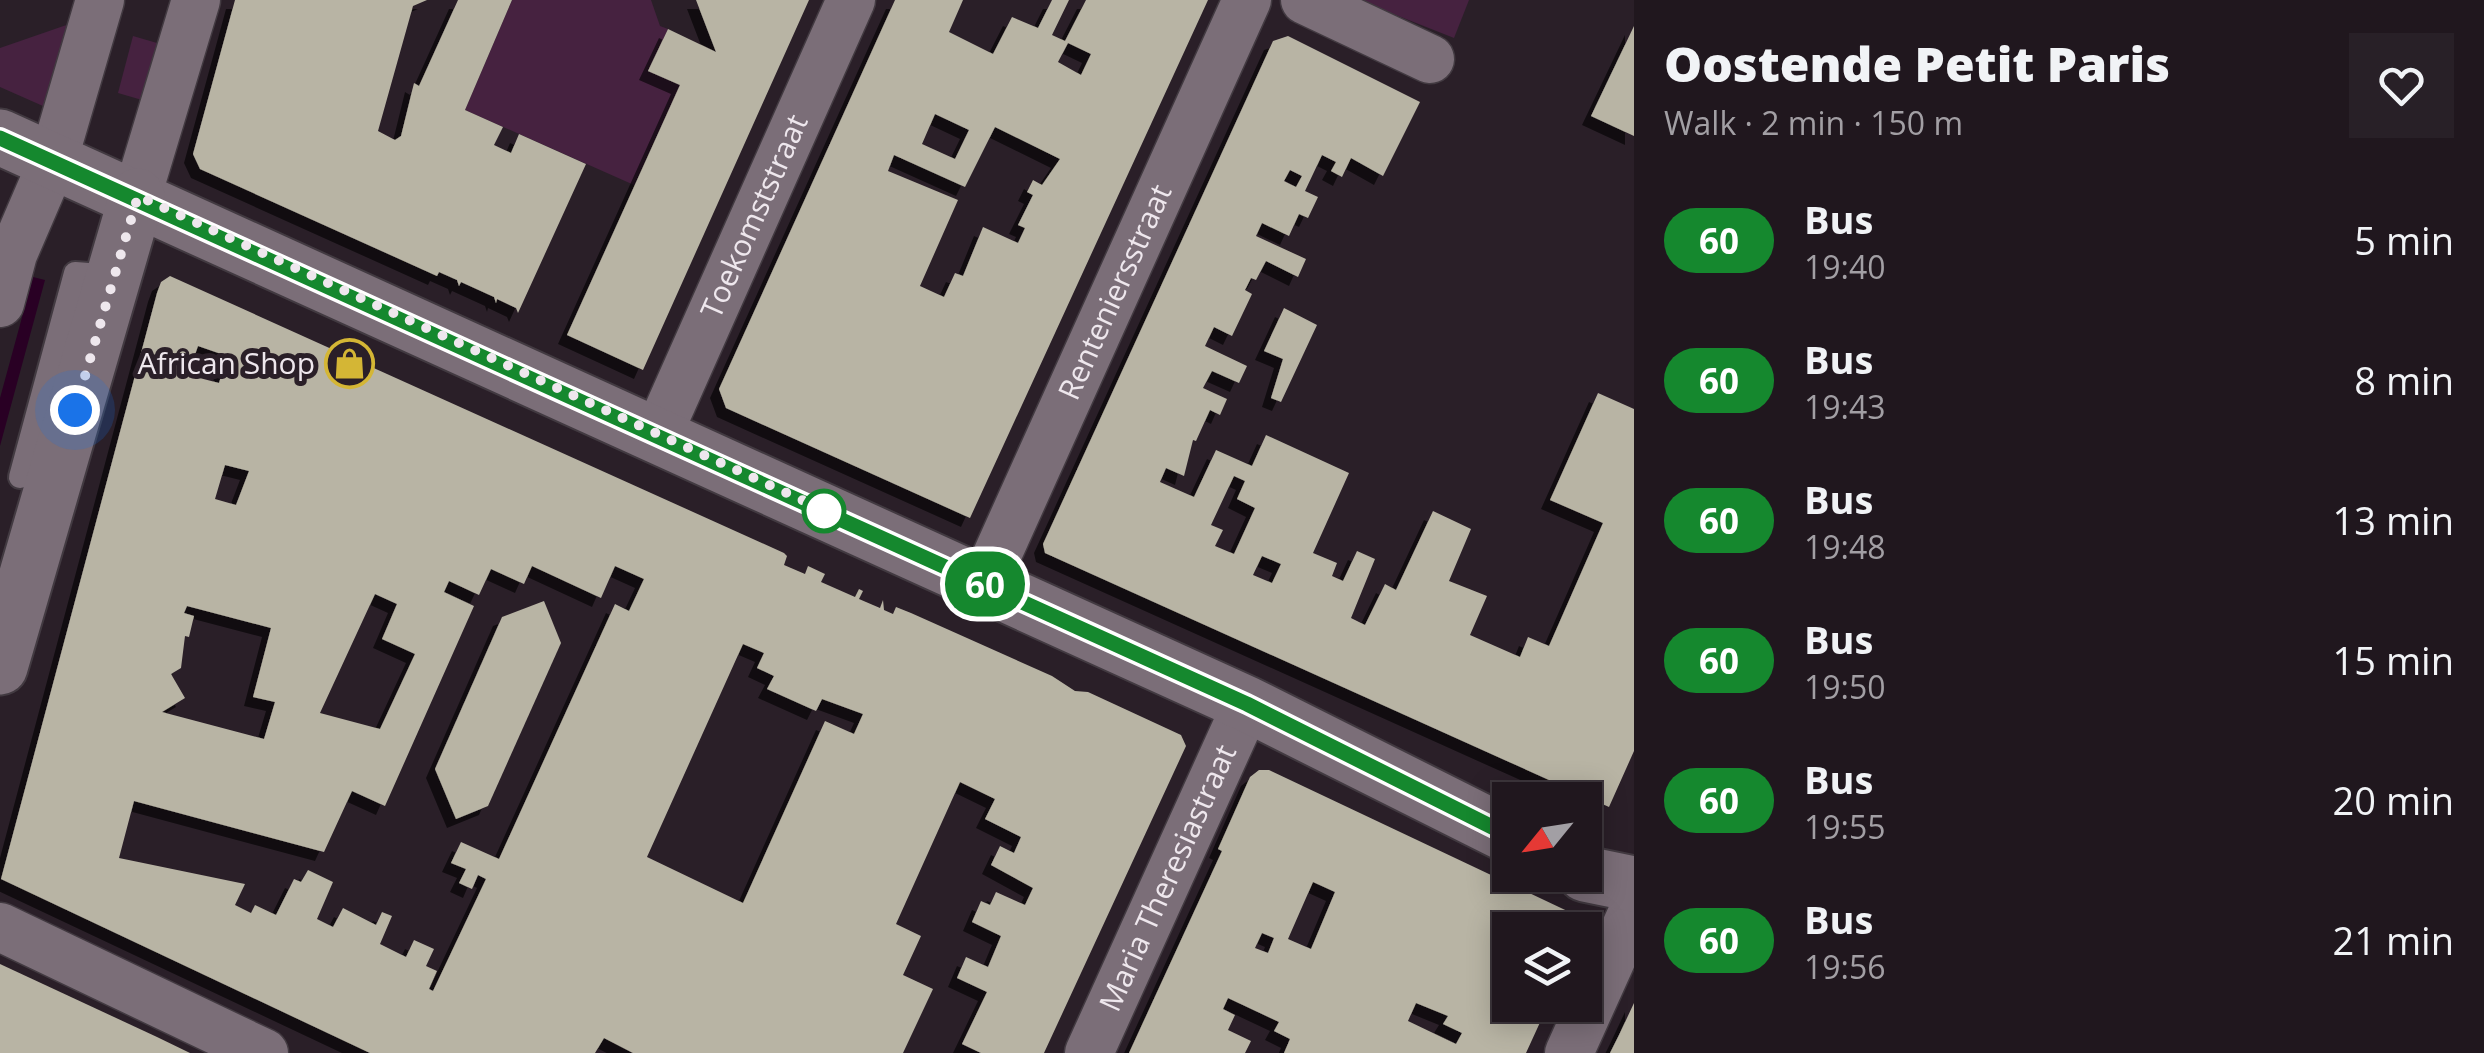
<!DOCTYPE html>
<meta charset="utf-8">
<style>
body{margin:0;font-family:"Open Sans",sans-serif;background:#282027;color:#f1f3f6;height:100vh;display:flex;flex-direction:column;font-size:38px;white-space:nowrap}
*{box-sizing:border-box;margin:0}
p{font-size:32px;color:#a29fa4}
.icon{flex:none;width:55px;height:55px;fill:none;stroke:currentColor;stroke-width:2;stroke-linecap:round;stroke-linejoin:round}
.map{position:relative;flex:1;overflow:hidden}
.sheet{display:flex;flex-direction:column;background:#20171e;width:850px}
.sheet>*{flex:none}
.badge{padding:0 20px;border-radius:32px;font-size:35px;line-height:65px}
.needle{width:65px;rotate:240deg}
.tools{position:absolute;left:1492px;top:782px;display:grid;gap:20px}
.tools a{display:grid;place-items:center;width:110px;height:110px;border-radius:0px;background:#20171e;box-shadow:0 5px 25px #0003,0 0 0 2px #3d363c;font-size:50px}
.you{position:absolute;width:50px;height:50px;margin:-25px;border:8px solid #fff;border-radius:50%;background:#1a73e8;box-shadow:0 0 0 15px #1a73e833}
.map>.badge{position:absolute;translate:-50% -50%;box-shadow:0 0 0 5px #fff}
.round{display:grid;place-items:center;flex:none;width:105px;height:105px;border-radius:0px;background:#282027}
.overview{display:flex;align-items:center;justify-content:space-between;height:170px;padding:0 30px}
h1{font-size:48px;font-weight:800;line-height:75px}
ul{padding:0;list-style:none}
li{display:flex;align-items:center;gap:30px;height:140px;padding:0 30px}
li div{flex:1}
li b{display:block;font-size:38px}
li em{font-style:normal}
li .badge{min-width:110px;font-weight:700;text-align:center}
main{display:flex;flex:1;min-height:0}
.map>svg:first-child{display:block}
.green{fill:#462240}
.water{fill:#290024}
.building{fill:#b8b4a4;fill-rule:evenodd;filter:url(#shadow)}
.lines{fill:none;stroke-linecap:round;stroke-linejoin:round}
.lane-casing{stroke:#423a41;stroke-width:26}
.street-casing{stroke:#423a41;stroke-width:51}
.secondary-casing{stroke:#423a41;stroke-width:59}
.lane{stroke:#7b6e78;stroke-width:22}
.street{stroke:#7b6e78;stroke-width:48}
.secondary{stroke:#7b6e78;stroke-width:55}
.line-casing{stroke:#fff;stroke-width:22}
.line{stroke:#15882e;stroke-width:15}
.walk{stroke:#eee7ed;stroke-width:10;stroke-dasharray:0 18}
.stop-dot{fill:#fff;stroke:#15882e;stroke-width:5}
.labels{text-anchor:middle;stroke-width:10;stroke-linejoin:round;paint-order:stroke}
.street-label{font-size:30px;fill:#eee7ed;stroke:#2a1f28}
.poi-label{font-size:30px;fill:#eee7ed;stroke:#2a1f28;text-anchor:end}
</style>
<main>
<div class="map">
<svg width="1634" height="1053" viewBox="0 0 1634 1053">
<defs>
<filter id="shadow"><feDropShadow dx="-9" dy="9" stdDeviation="0" flood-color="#0009"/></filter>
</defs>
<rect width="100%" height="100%" fill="#2a1f28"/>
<g class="green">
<polygon points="512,0 651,0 660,26 668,29 648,71 680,85 634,185 465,110"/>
<polygon points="1358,0 1469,0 1454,38"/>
<polygon points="78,21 52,110 0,87 0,48"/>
<polygon points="133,36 157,43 142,100 118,93"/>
</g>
<polygon class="water" points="33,277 45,280 0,446 0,398"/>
<g class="building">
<polygon points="235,0 427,0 413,6 378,131 395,140 401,136 414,83 419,86 458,0 512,0 465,110 503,127 494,145 511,153 519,134 586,164 518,313 516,308 497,299 496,303 494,297 461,282 459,286 457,280 439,272 437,276 200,169 193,154"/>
<polygon points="696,0 809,0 643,370 567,335 680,85 648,71 668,29 716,52"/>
<path d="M895 0H963L949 32 993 54 1012 17 1038 28 1052 0H1069L1052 35 1065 41 1086 0H1208L970 518 726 408 719 389ZM1068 43 1091 54 1081 75 1058 62ZM935 114 969 130 955 159 922 144ZM995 127 1060 159 1042 185 1033 180 1027 192 1033 195 1018 225 1025 228 1018 243 983 227 963 276 955 273 944 297 920 286 958 200 888 171 894 155 965 187Z"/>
<polygon points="1634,26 1634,136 1591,116"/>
<path d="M1288 36 1420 102 1383 176 1351 158 1342 177 1331 171 1336 162 1322 155 1305 191 1318 197 1308 218 1299 214 1289 236 1262 223 1256 236 1306 259 1298 277 1266 261 1256 280 1251 278 1245 290 1252 294 1232 336 1214 327 1205 346 1247 366 1239 383 1212 371 1203 388 1227 399 1220 415 1210 410 1196 441 1193 440 1184 476 1166 468 1160 482 1194 497 1216 450 1252 466 1266 435 1349 473 1313 553 1337 563 1332 576 1343 581 1357 551 1375 559 1351 618 1365 625 1385 584 1396 590 1433 511 1471 529 1449 581 1487 596 1470 635 1520 657 1528 637 1549 646 1603 523 1550 500 1598 393 1634 409V751L1609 807 1045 553 1043 544 1273 41ZM1290 170 1302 176 1296 187 1284 181ZM1234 476 1245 481 1237 499 1255 508 1234 554 1215 546 1223 530 1211 525ZM1262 556 1281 564 1272 583 1253 575Z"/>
<path d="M170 276 784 553 787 556 784 565 805 574 808 566 825 574 821 582 855 597 859 589 863 591 859 599 880 608 883 600 884 610 893 614 896 607 911 613 1052 676 1075 691 1088 692 1181 735 1186 746 1044 1053H981L962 1044 987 992 957 978 966 957 988 967 1001 936 972 922 981 901 990 905 996 892 1025 905 1033 888 991 865 1000 846 1014 853 1021 837 985 819 995 799 960 782 896 924 921 936 903 975 933 989 903 1053H633L604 1038 595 1053H370L1 879 157 293 161 282ZM198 346 227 356 219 383 188 375ZM225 465 249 471 236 505 215 499ZM532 566 601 598 615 566 644 579 629 611 615 604 499 859 461 842 451 863 466 869 459 883 472 889 478 875 486 879 433 991 429 989 437 971 426 966 434 949 414 940 406 957 380 944 392 916 382 912 376 925 343 908 333 927 317 919 333 882 308 870 301 882 294 879 276 915 255 905 251 913 235 905 245 884 119 858 134 801 324 852 352 791 385 806 474 606 444 592 449 581 479 595 491 569 524 584ZM375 594 397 604 382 639 415 654 380 729 320 713ZM187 606 271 628 253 697 275 702 264 739 162 712 185 698 171 674 181 668 185 636 189 637 194 616 184 613ZM743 644 764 653 757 668 774 676 767 689 816 711 822 699 863 714 854 734 825 721 743 903 647 857Z"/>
<polygon points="1284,308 1317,325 1281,402 1271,398 1283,359 1264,351"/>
<polygon points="544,601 561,643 488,806 456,819 435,769 502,617"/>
<path d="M1259 770H1269L1580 917 1582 930H1510V1005H1548L1526 1053H1284L1290 1039 1274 1031 1279 1022 1228 998 1223 1009 1235 1015 1228 1030 1251 1041 1245 1053H1129L1222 851 1218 849 1250 777ZM1313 882 1335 892 1311 949 1288 939ZM1262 933 1274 938 1268 953 1255 948ZM1416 1003 1448 1016 1443 1024 1462 1033 1456 1044 1408 1021Z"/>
<polygon points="0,964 157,1037 190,1053 0,1053"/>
<polygon points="1634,1003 1634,1053 1610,1053 1619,1035"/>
</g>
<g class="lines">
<defs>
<polyline id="lane" points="20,477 75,273 115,276"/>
<g id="street">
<polyline points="1305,0 1430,59"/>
<polyline points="137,196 196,0"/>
<polyline points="0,303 13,254 53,161 100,0"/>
<path id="s1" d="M658 434 851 0"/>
<path id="s2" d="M984 584 1247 0"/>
<polyline points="0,927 264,1053"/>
<path id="s3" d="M1089 1053 1247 704"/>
<polyline points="1569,1053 1634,909"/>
</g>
<g id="secondary">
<polyline points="0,137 1247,704 1510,836"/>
<polyline points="0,667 137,196"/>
<polyline points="1585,874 1634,884"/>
</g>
</defs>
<use href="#lane" class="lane-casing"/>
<use href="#street" class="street-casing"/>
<use href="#secondary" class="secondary-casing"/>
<use href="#lane" class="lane"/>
<use href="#street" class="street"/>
<use href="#secondary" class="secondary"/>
</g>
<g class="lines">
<defs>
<polyline id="line" points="0,138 1247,704 1510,836"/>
</defs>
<use href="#line" class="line-casing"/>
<use href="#line" class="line"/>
<polyline class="walk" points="75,410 138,196 839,517 824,511"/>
</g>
<defs>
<symbol id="shop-ring" viewBox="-11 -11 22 22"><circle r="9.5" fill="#2a1f28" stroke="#d4b635" stroke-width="1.5"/><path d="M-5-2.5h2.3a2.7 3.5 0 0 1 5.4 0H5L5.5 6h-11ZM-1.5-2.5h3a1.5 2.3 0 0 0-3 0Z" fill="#d4b635"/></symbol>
</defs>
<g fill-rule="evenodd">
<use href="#shop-ring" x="322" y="336" width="55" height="55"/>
</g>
<circle class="stop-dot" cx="824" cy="511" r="20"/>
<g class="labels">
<g class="street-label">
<text dy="10" stroke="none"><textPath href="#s1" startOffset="238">Toekomststraat</textPath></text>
<text dy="10" stroke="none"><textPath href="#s2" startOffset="320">Renteniersstraat</textPath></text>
<text dy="10" stroke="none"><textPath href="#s3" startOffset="192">Maria Theresiastraat</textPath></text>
</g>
<g class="poi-label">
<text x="315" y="374">African Shop</text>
</g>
</g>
</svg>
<div class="tools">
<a><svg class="needle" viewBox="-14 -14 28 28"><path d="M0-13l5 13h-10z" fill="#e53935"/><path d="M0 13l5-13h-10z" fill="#a29fa4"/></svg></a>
<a><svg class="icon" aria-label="layers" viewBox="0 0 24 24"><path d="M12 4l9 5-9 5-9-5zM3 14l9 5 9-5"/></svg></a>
</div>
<div class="you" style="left:75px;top:410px"></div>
<b class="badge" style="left:985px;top:584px;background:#15882e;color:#fff">60</b>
</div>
<section class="sheet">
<div class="overview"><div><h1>Oostende Petit Paris</h1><p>Walk · 2 min · 150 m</p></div><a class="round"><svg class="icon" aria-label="heart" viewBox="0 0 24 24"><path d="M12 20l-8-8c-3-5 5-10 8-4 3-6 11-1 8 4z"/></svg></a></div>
<ul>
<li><span class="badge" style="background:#15882e;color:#fff">60</span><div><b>Bus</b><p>19:40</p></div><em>5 min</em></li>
<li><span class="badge" style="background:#15882e;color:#fff">60</span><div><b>Bus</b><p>19:43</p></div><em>8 min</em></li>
<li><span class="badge" style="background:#15882e;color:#fff">60</span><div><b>Bus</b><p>19:48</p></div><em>13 min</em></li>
<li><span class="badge" style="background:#15882e;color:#fff">60</span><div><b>Bus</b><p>19:50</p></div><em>15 min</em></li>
<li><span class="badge" style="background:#15882e;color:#fff">60</span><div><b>Bus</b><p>19:55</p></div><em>20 min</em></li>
<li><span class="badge" style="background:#15882e;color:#fff">60</span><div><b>Bus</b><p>19:56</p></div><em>21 min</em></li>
</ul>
</section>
</main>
